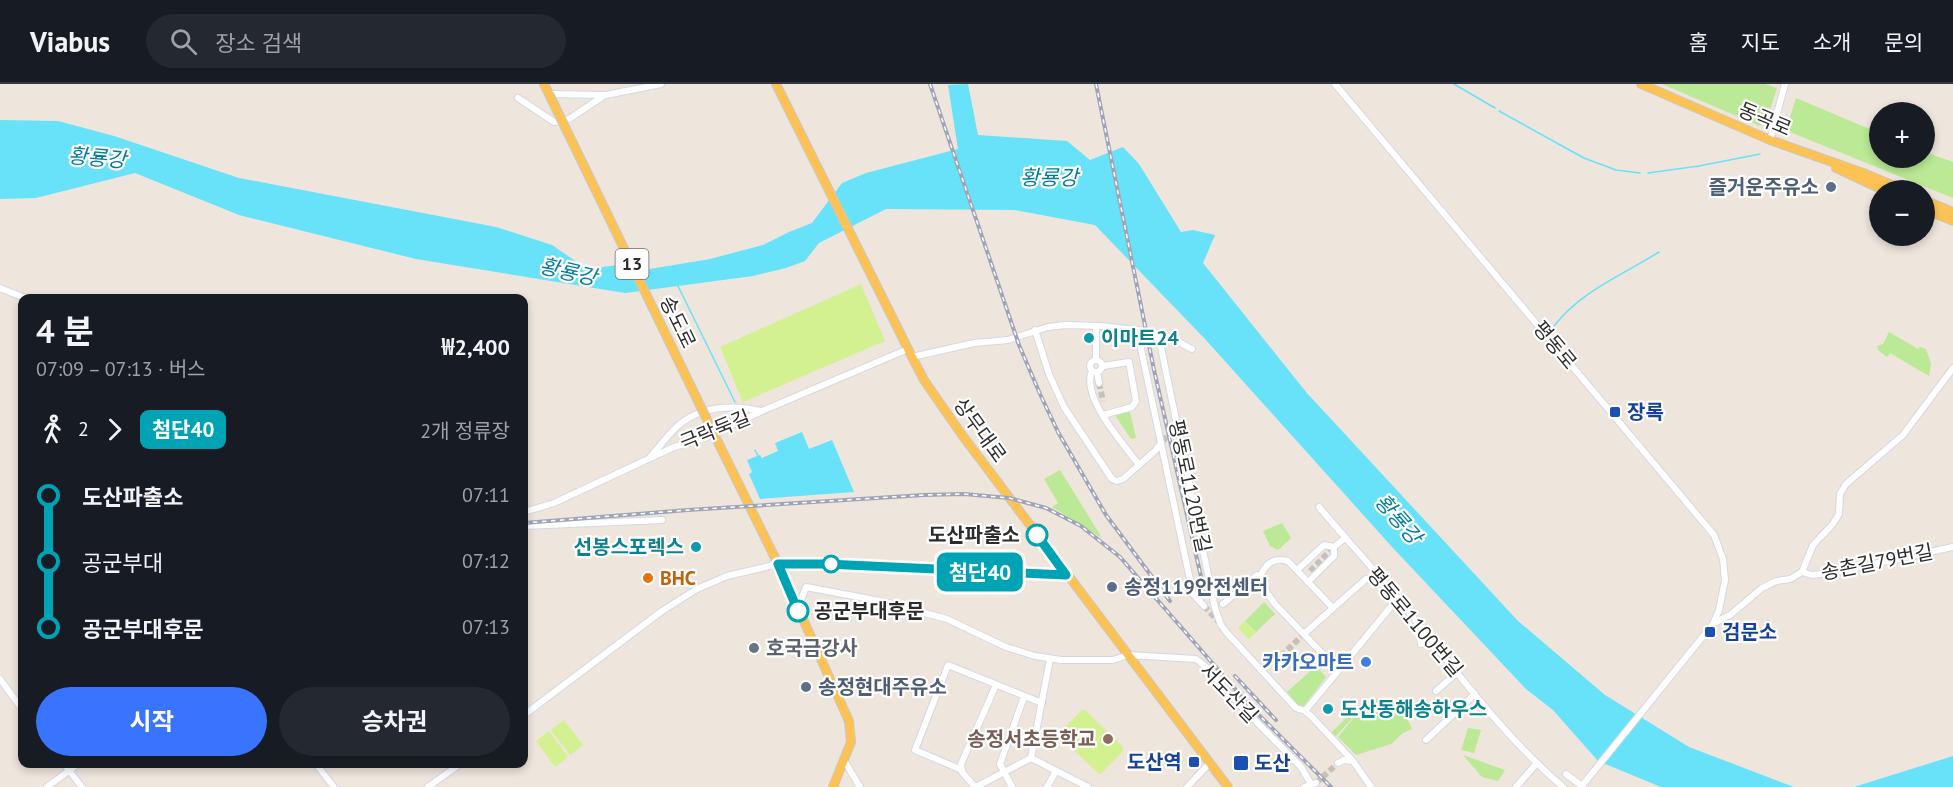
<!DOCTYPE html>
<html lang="ko">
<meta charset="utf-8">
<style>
body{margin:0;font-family:"PT Sans","Noto Sans KR",sans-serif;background:#242831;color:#f1f3f6;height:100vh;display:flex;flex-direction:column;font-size:22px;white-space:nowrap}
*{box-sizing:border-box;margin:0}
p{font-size:20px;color:#9ea1a6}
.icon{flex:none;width:33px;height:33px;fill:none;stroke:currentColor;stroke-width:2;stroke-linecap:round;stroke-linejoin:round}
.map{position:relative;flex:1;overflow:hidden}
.details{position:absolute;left:18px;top:210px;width:510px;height:474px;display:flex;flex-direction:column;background:#171b24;border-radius:12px;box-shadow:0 3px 9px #0003}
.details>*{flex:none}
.badge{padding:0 12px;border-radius:9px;font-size:21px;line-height:39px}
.fabs{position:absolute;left:1869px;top:18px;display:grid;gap:12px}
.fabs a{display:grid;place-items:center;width:66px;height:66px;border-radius:50%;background:#171b24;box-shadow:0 3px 9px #0003;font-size:30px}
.map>.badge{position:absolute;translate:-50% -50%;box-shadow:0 0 0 3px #fff}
.legs{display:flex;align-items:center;gap:9px;height:66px;padding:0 18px;font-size:20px}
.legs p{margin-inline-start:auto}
.summary{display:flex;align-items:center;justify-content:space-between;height:102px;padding:0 18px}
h1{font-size:33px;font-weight:700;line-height:45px}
.primary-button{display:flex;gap:12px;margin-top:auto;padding:12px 18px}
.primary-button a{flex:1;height:69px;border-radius:36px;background:#3974ff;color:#fff;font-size:24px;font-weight:700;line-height:69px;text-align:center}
.primary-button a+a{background:#242831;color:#f1f3f6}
ul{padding:0 18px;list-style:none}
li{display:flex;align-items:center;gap:21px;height:66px;font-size:22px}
li i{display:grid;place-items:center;width:9px;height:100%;margin:0 8px;background:currentColor}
li i::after{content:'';width:15px;height:15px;margin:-8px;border:4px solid;border-radius:50%;background:#171b24}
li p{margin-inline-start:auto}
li:first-child i{background:linear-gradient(#0000 50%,currentColor 0)}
li:last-child i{background:linear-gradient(currentColor 50%,#0000 0)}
header{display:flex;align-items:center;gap:36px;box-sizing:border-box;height:84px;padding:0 30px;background:#171b24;border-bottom:2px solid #363941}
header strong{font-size:28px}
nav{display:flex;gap:33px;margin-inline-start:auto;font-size:21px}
.search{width:420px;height:54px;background:#242831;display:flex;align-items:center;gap:15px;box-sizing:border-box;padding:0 21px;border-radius:33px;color:#9ea1a6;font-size:22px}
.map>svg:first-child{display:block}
.green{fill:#bbe995}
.pitch{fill:#d3f190}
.water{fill:#67e2f9}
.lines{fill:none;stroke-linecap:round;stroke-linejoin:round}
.stream{stroke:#67e2f9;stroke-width:1.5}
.minor-tunnel{stroke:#c7c0ba;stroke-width:6;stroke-dasharray:6 3;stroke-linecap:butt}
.minor-casing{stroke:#d2d8e5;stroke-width:8}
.major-casing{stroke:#c8c8c8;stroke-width:10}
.minor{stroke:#fff;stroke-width:6}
.major{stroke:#fcc354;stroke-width:8}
.rail-casing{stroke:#9fa5b7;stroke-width:4}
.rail{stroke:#fff;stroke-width:1.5;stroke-dasharray:4.5;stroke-linecap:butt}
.major-bridge-casing{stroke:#c8c8c8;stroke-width:10;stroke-linecap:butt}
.major-bridge{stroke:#fcc354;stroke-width:8}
.line-1-casing{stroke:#fff;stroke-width:14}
.line-1{stroke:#00a3b4;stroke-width:9}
.service-dot{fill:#5c6f8a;stroke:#fff;stroke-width:2}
.culture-dot{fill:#0f9aa8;stroke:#fff;stroke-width:2}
.transit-dot{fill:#1a4fb4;stroke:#fff;stroke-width:2}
.stop-1-dot{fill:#fff;stroke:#00a3b4;stroke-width:3}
.food-dot{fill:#e8710a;stroke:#fff;stroke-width:2}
.worship-dot{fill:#6b7280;stroke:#fff;stroke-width:2}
.shop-dot{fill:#3f7fe0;stroke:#fff;stroke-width:2}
.education-dot{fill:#8d6e63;stroke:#fff;stroke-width:2}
.labels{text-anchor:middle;stroke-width:4.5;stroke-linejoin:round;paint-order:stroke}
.shield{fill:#fff;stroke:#6b6b6b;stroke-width:1.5}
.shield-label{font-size:18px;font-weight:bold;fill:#2c2c2c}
.street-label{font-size:20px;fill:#2c2c2c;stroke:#fff}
.service-label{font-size:20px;font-weight:bold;fill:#4e5e75;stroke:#fff;text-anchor:start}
.culture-label{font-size:20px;font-weight:bold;fill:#0d838f;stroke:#fff;text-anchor:start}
.transit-label{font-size:20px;font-weight:bold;fill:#164399;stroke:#fff;text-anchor:start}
.stop-label{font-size:20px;font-weight:bold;fill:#2c2c2c;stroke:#fff;text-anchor:end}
.food-label{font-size:20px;font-weight:bold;fill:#c56008;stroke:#fff;text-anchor:start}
.worship-label{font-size:20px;font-weight:bold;fill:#5b616d;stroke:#fff;text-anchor:start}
.shop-label{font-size:20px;font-weight:bold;fill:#366cbe;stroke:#fff;text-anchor:end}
.education-label{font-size:20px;font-weight:bold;fill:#785e54;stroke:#fff;text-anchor:end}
.water-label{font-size:21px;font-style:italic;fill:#037ca1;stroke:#fff}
</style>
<header>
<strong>Viabus</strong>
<div class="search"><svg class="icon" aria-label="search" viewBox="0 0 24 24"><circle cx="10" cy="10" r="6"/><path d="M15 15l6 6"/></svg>장소 검색</div>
<nav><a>홈</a><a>지도</a><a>소개</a><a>문의</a></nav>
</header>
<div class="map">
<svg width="1953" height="703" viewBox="0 0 1953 703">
<rect width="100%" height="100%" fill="#eee5dd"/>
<g class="green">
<polygon points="1662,0 1765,0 1777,4 1766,38 1760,42"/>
<polygon points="1796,14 1879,49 1880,74 1924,74 1925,68 1953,78 1953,114 1790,48 1787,43"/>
<polygon points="1889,248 1918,265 1920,263 1926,265 1931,280 1929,292 1890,269 1887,273 1878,266 1877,262 1883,260"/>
<polygon points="1130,328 1136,354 1131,355 1115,331"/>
<polygon points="1060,386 1102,454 1052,423 1058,419 1044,395"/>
<polygon points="1282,439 1291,454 1278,466 1270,462 1263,447"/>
<polygon points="1264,518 1275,530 1256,548 1245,537"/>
<polygon points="1316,582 1326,593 1303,623 1299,622 1287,608"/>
<polygon points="1371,613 1401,621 1412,645 1403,649 1391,660 1356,671 1338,653"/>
<polygon points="1353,627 1356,630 1335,653 1331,649"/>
<polygon points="1468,644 1481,646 1474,669 1461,666"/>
<polygon points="1463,671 1505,686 1498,697 1482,693"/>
</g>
<g class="pitch">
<polygon points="861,200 885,257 743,318 720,263"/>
<polygon points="1245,537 1256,548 1249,555 1238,544"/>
<polygon points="1082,626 1085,626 1123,663 1123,667 1101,690 1098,689 1059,652 1059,649"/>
<polygon points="564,636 583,661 570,671 551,646"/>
<polygon points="549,647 568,673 555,683 536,657"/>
</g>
<g class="water">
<polygon points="968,0 978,51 1067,57 1090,76 1123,63 1139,80 1181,148 1193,146 1215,151 1203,179 1306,308 1518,537 1605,611 1689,663 1794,703 1661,703 1598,677 1553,626 1526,605 1393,464 1205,255 1095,141 1014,126 886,125 819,159 805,177 786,184 753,192 625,209 416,175 239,131 135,89 36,114 0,115 0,36 58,37 114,52 239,94 496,143 552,161 587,185 618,181 650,185 710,175 763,161 789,148 812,139 842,99 866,89 958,65 948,1"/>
<polygon points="802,348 809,365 832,356 854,408 760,415 749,390 752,388 747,376 760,371 762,374 778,367 775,359"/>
<polygon points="1953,672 1953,703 1854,703"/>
</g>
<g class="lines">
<g class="stream">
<polyline points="1454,0 1495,24"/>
<polyline points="1499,27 1584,74 1616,86 1640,89"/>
<polyline points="1648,89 1699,82 1760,70"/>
<polyline points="677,200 735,318"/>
<path d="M1547 247 1551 246C1578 208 1621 192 1659 168"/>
<polyline points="755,366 758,372"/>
</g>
<g class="minor-tunnel">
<polyline points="1099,299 1103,317"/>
<polyline points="1163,357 1177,341"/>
<polyline points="1310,487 1334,463"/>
<polyline points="1204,522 1219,538"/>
<polyline points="1281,572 1304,550"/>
<polyline points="1316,699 1338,679"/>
</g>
<defs>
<g id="minor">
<polyline points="1335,0 1714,451 1723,475 1725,496 1719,526 1713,540 1581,703"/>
<polyline points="549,10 606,11 661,0"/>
<polyline points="518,14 554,38 569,35 605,11"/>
<polyline points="1770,56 1785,0"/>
<polyline points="0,204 25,214"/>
<polyline points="1035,246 1049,290 1064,323 1112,395 1117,397 1123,395 1155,367 1161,359"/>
<polyline points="1137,246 1193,510 1204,522"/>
<polyline points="1158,249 1215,524 1221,541 1227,549 1296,624 1305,627 1311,632 1353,677 1371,703"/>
<polyline points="912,273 974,259 1008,256 1048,243 1066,241 1101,242 1153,248 1163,250 1192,265"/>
<circle cx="1096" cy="282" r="6"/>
<polyline points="1096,276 1096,242"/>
<polyline points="1103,282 1129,278 1136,317 1132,323 1103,331"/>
<path d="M1092 287C1081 314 1123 359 1139 381"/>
<polyline points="1097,288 1099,299"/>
<path d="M651 372C661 361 669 349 680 340 704 321 733 321 761 327"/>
<path d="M1319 423C1346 455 1374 485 1400 517 1451 580 1500 649 1563 703"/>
<polyline points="524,428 554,419 674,363 705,354 762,327 908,265"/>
<polyline points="524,442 662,436"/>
<polyline points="1297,486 1324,461 1334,463 1345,454"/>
<polyline points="1802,488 1812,491 1836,488 1953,463"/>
<polyline points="1308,498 1334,472 1334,463"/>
<polyline points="1223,520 1257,491 1260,493"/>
<polyline points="795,521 801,516 806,503 880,517 947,535 1006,563 1035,572 1061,576 1113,576 1128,571 1196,575 1205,582 1238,619 1301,683 1311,700"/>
<polyline points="1333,524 1366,495"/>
<polyline points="1714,539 1730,531 1762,504 1776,497 1790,495 1802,488 1813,461 1832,441 1839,430 1840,410 1846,400 1903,351 1953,284"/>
<path d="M1304 550 1333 524 1288 477C1273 473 1265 480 1260 493L1267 509 1275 520 1338 586"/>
<polyline points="1421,560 1420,553 1425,548"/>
<polyline points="0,595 22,625"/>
<polyline points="1436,607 1458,588"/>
<polyline points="1305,627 1398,514"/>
<polyline points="524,631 662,527 697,505 727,492 778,480 826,479 1067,491"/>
<polyline points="1426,656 1475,610"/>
<polyline points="1031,674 1050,575"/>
<polyline points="844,676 860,703"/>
<polyline points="1338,679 1344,676 1352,677"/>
<polyline points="64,680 82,703"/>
<polyline points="316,680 334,703"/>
<polyline points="962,686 915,666 948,581 1042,619"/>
<polyline points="1566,690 1583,703"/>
<polyline points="47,703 78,680"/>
<polyline points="428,703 460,680"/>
<polyline points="975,703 962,688 961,680 996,601"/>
<polyline points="976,703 1031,674 1088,703"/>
<polyline points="1012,703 1000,680 1024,613"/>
<polyline points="1047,703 1056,687"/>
<polyline points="1187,703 1209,680"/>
<polyline points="1304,703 1316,699"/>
<polyline points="1516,703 1537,679"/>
</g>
<g id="major">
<polyline points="544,0 549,10"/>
<polyline points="776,0 912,273 924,296 962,351 1228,703"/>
<polyline points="1641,0 1770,56 1866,90 1904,106"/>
<polyline points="1836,84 1883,106"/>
<polyline points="1924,116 1953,128"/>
<polyline points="1924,125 1953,137"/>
<polyline points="714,350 778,480 849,637 851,658 833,703"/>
</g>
</defs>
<use href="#minor" class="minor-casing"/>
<use href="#major" class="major-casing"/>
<use href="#minor" class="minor"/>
<use href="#major" class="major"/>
<defs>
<g id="rail">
<polyline points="930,0 1019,261 1040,310 1058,348 1106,431 1170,517"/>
<polyline points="1096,0 1154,286 1204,506"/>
<polyline points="524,439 688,426 924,411 964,410 1009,414 1046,424 1081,442 1120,473 1248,620 1331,703"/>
<polyline points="1235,592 1276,636"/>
</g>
</defs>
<use href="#rail" class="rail-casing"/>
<use href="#rail" class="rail"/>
<defs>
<polyline id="major-bridge" points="549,10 714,350"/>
</defs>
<use href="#major-bridge" class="major-bridge-casing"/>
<use href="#major-bridge" class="major-bridge"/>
</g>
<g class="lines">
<defs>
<polyline id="line-1" points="798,527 778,480 826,480 1066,491 1037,451"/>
</defs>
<use href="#line-1" class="line-1-casing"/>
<use href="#line-1" class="line-1"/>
</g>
<g class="service-dot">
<circle cx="1831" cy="103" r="6"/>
<circle cx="1112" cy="503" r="6"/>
<circle cx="806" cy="603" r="6"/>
</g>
<g class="culture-dot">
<circle cx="1089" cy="254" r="6"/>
<circle cx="696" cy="463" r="6"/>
<circle cx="1328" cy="625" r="6"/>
</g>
<g class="transit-dot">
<rect x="1609" y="322" width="12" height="12" rx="3"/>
<rect x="1704" y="542" width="12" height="12" rx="3"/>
<rect x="1188" y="672" width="12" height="12" rx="3"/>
<rect x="1233" y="671" width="16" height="16" rx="3"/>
</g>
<g class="stop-1-dot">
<circle cx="1037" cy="451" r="10"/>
<circle cx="831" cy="480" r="8"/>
<circle cx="798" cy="527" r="10"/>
</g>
<circle class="food-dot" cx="648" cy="494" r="6"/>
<circle class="worship-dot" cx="754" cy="564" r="6"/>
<circle class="shop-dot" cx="1366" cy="578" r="6"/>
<circle class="education-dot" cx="1108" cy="655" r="6"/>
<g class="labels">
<rect class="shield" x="615.5" y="165" width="33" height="30" rx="4.5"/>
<g class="shield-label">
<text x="632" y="186">13</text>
</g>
<g class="street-label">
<text transform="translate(1765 35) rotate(23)" y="7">동곡로</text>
<text transform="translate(678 238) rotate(64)" y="7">송도로</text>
<text transform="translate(1555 261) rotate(50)" y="7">평동로</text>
<text transform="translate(715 346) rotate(-22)" y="7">극락둑길</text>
<text transform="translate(980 346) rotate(54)" y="7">상무대로</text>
<text transform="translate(1190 402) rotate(78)" y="7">평동로1120번길</text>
<text transform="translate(1877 478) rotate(-11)" y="7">송촌길79번길</text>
<text transform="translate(1415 538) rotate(50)" y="7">평동로1100번길</text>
<text transform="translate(1229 609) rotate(46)" y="7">서도산길</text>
</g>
<g class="service-label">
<text x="1819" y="110" text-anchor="end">즐거운주유소</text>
<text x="1124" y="510">송정119안전센터</text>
<text x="818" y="610">송정현대주유소</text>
</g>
<g class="culture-label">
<text x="1101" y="261">이마트24</text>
<text x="684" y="470" text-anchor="end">선봉스포렉스</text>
<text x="1340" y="632">도산동해송하우스</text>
</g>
<g class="transit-label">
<text x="1627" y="335">장록</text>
<text x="1722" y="555">검문소</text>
<text x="1182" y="685" text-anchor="end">도산역</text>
<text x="1254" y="686">도산</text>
</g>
<g class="stop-label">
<text x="1020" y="458">도산파출소</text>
<text x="814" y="534" text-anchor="start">공군부대후문</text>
</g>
<g class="food-label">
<text x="660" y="501">BHC</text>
</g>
<g class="worship-label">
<text x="766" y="571">호국금강사</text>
</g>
<g class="shop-label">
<text x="1354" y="585">카카오마트</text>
</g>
<g class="education-label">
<text x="1096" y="662">송정서초등학교</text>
</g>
<g class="water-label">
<text transform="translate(97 74) rotate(5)" y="7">황룡강</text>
<text x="1049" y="101">황룡강</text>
<text transform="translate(568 188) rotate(13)" y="7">황룡강</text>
<text transform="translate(1398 435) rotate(49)" y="7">황룡강</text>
</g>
</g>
</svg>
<div class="fabs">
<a>+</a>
<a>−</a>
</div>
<b class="badge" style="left:980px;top:488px;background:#00a3b4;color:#fff">첨단40</b>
<section class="details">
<div class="summary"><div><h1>4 분</h1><p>07:09 – 07:13 · 버스</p></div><b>₩2,400</b></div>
<div class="legs"><svg class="icon" aria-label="walk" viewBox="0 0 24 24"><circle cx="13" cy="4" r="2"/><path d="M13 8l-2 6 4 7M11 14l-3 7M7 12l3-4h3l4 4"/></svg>2<svg class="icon" aria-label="forward" viewBox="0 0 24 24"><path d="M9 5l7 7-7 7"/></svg><b class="badge" style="background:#00a3b4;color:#fff">첨단40</b><p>2개 정류장</p></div>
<ul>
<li><i style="color:#00a3b4"></i><b>도산파출소</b><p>07:11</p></li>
<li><i style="color:#00a3b4"></i><span>공군부대</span><p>07:12</p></li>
<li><i style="color:#00a3b4"></i><b>공군부대후문</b><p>07:13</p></li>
</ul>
<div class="primary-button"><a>시작</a><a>승차권</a></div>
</section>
</div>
